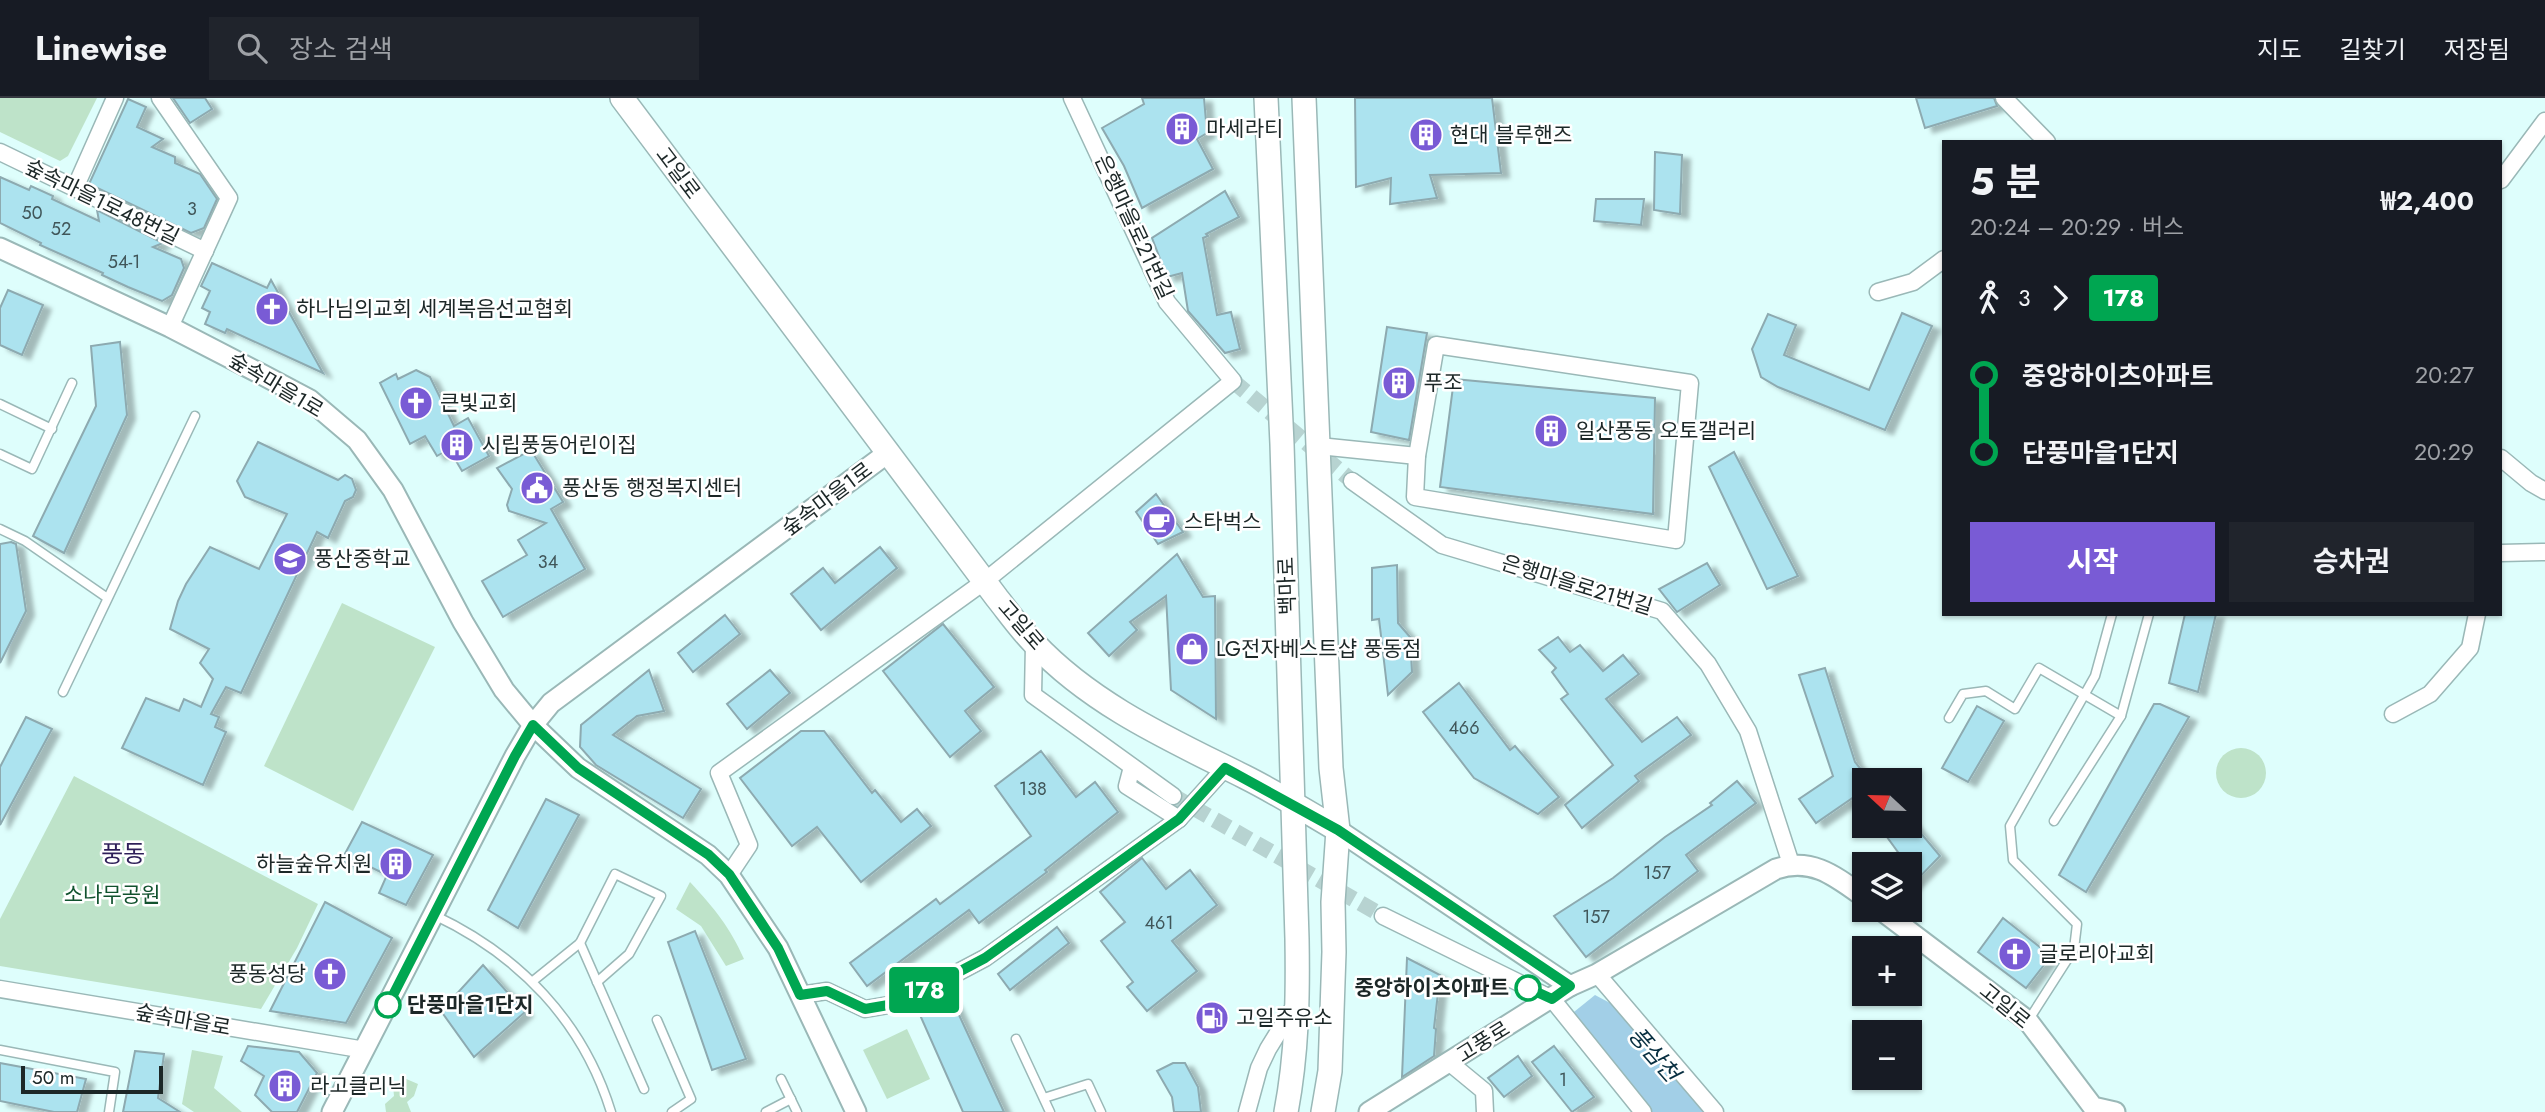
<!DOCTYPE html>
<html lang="ko">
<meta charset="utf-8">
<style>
body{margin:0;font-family:Jost,"Noto Sans KR",sans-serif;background:#20242c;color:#f1f3f6;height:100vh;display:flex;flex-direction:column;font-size:26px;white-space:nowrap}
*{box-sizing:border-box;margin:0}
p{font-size:23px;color:#9ea1a6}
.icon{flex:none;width:38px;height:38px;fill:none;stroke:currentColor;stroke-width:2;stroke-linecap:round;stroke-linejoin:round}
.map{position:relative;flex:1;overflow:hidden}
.side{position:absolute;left:1942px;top:42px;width:560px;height:476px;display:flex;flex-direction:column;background:#171b24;border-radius:0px;box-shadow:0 2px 5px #0004}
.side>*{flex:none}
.badge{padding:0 14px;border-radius:5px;font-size:24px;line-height:46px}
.needle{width:46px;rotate:292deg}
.tools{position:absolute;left:1852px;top:670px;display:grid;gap:14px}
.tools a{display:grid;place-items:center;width:70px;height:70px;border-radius:0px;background:#171b24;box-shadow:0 2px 5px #0004;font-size:35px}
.scale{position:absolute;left:21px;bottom:18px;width:142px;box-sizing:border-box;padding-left:7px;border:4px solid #1c2727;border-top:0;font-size:19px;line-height:24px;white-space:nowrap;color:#1c2727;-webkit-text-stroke:5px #fff;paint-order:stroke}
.map>.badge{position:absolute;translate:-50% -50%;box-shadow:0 0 0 4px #fff}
.legs{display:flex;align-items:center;gap:10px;height:77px;padding:0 28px;font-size:23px}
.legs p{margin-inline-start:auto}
.overview{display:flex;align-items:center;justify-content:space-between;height:119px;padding:0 28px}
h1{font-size:38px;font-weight:700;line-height:52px}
.action{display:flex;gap:14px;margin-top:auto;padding:14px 28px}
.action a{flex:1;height:80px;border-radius:0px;background:#795bd5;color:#fff;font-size:28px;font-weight:700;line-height:80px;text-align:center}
.action a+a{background:#20242c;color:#f1f3f6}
ul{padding:0 28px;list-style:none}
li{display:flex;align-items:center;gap:24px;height:77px;font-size:26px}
li i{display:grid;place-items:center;width:10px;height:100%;margin:0 9px;background:currentColor}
li i::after{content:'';width:18px;height:18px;margin:-9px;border:5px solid;border-radius:50%;background:#171b24}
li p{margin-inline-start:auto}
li:first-child i{background:linear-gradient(#0000 50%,currentColor 0)}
li:last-child i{background:linear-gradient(currentColor 50%,#0000 0)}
header{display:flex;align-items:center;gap:42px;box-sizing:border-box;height:98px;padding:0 35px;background:#171b24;border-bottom:2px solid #363941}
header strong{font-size:33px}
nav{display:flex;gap:38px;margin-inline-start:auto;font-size:24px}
.search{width:490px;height:63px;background:#20242c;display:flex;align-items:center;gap:18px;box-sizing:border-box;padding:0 24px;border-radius:0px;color:#9ea1a6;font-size:26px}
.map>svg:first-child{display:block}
.green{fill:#bee3c9}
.water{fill:#a2cfe7}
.building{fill:#ace3ef;stroke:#8daab0;stroke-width:2;filter:url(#shadow)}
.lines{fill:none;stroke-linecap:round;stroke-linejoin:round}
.minor-tunnel{stroke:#b7d3d1;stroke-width:16;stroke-dasharray:16 8;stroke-linecap:butt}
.service-casing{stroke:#9ab8b7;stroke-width:11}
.minor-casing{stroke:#9ab8b7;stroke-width:19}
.tertiary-casing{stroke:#9ab8b7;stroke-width:23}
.secondary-casing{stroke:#9ab8b7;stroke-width:26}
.service{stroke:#fff;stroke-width:8}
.minor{stroke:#fff;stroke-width:16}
.tertiary{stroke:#fff;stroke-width:19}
.secondary{stroke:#fff;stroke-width:23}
.line-1-casing{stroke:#fff;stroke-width:16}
.line-1{stroke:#00a651;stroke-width:10}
.stop-1-dot{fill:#fff;stroke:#00a651;stroke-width:3.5}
.labels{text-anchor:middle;stroke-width:5;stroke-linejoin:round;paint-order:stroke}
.number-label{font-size:18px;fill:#405659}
.poi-label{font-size:21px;fill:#1c2727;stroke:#fff;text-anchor:start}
.street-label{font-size:21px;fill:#1c2727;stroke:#fff}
.park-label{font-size:21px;fill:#11522e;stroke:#fff}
.stop-label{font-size:21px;font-weight:bold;fill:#1c2727;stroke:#fff;text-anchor:end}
.water-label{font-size:23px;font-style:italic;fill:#082f41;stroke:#fff}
.quarter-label{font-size:24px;fill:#2e1f59;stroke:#fff}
</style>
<header>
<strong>Linewise</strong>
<div class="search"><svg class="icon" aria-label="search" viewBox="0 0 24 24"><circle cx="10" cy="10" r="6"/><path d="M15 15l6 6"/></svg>장소 검색</div>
<nav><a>지도</a><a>길찾기</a><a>저장됨</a></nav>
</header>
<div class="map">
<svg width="2545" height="1014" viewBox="0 0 2545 1014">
<defs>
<filter id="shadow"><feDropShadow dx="8" dy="4.5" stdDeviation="2" flood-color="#0004"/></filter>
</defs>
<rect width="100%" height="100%" fill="#defefc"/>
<g class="green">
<polygon points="0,0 97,0 68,58 60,63 0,34"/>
<polygon points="342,505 435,549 353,713 264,668"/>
<circle cx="2241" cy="675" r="25"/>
<polygon points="74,678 318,806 297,850 261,911 0,868 0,821"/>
<path d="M690 784C714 810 730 829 744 861L726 868 701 828 676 811Z"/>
<polygon points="907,931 930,981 887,1001 863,952"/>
<polygon points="192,952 223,958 214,990 242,1014 194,1014 182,1006"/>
<polygon points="404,980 418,986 414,998 407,1004 411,1014 386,1014 385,1006 394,998 393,987"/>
</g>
<polygon class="water" points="1595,897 1612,906 1706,1014 1651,1014 1569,918"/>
<g class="building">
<polygon points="173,0 205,0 212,11 190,25"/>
<polygon points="1142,0 1204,0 1207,35 1197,41 1213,71 1142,110 1124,68 1102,30 1144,6"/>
<polygon points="1355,0 1492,0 1501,75 1430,77 1437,100 1390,106 1391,80 1356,89"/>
<polygon points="1916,0 1994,0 1997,8 1925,30"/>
<polygon points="128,1 146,9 137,29 163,41 152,49 175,59 175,65 200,76 217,101 204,130 191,135 89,86"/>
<polygon points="1655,54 1682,57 1680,116 1654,112"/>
<polygon points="0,79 29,92 31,88 53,98 52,101 99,123 97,112 163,145 153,149 181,161 184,170 172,197 162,203 128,189 102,177 103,175 40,147 41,145 0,125"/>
<polygon points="1225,93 1239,119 1206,136 1208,138 1203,140 1217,217 1231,214 1240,251 1225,255 1188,213 1182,175 1167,179 1152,140"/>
<polygon points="1596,101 1644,101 1641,127 1594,123"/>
<polygon points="212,165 267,190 271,182 323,275 227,231 225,235 205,226 210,214 202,210 210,193 201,188"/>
<polygon points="8,192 43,207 22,257 0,247 0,210"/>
<polygon points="1902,215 1932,228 1885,332 1778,289 1761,279 1752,251 1768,216 1796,227 1784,257 1869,292"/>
<polygon points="1387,229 1427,235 1409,342 1371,334"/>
<polygon points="120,244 127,317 64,455 33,438 96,308 91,248"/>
<polygon points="416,272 430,279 454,328 468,320 489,358 462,373 449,351 437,358 425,338 410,346 380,285 396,276 398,281"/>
<polygon points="1454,281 1655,300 1653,416 1440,389"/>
<polygon points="258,344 338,382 345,377 352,381 356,392 353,399 345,403 328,440 317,434 241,595 226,589 211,616 219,619 215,629 226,634 203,687 122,650 146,600 179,613 184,601 201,609 213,581 200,565 209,551 170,531 178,503 186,486 210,449 259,471 287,416 245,399 237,383"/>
<polygon points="531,352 563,404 551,411 585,471 503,519 482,483 527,457 518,442 546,425 509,413 507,407 512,391 497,370"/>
<polygon points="1734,354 1798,478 1767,491 1709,369"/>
<polygon points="1156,396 1183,434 1158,446 1136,414"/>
<polygon points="11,444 16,446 26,513 0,565 0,446"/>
<polygon points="880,449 897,470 821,532 791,496 823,470 835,485"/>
<polygon points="1177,456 1203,499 1215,498 1216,621 1171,592 1166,498 1130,524 1137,532 1109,558 1088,535"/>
<polygon points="1707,465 1720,487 1677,514 1659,491"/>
<polygon points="1397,467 1398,525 1410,539 1412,574 1388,597 1379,521 1372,522 1372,470"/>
<polygon points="2185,516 2216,516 2198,594 2169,585"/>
<polygon points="725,517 740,536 693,574 678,555"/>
<polygon points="943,526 994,589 965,613 981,633 950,659 883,573"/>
<polygon points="1558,539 1570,554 1580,547 1603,573 1623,557 1639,576 1606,601 1642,644 1677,619 1691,637 1635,678 1639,683 1582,730 1565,707 1613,667 1561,601 1568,596 1552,574 1556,570 1539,552"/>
<polygon points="1825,570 1855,664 1864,675 1864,692 1816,725 1799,701 1833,678 1799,577"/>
<polygon points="649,572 664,613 637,618 613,637 701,691 683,720 596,667 580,649 581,627"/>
<polygon points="770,572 790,595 747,631 727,606"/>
<polygon points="1459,585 1510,652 1515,648 1559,699 1538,716 1474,680 1423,614"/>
<polygon points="2154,606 2160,606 2189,619 2086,794 2059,777"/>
<polygon points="1977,608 2004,623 1968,684 1942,670"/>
<polygon points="26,619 52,631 0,727 0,669"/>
<polygon points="801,633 824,633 872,695 875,692 901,724 917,711 931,728 861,784 817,729 792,748 740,680"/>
<polygon points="1041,653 1076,699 1095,684 1118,714 1045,772 1047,774 979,825 969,812 867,888 850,865 936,801 940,806 1031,738 995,688"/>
<polygon points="1737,683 1756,705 1686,757 1698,773 1586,859 1554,818 1613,780 1665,739 1712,707 1710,705"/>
<polygon points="546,701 579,717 518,830 488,812"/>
<polygon points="1909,721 1940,758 1909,790 1909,766 1891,766 1900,757 1879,728 1903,728 1909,737"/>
<polygon points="362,724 433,757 406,807 379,795 387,777 358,763 356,769 341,763"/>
<polygon points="1142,760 1166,791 1190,772 1217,807 1172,843 1197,873 1147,913 1127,889 1133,884 1101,843 1125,824 1100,794"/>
<polygon points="325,804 392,840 346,925 270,913"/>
<polygon points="2003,820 2051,858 2026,890 1978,854"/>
<polygon points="1057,829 1069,845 1010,892 998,876"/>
<polygon points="695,833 746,961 712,972 668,844"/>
<polygon points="1407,860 1440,877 1434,930 1436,931 1434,958 1402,979"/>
<polygon points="483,867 525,914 474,959 441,913"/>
<polygon points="953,904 972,945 1004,1014 963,1014 920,917"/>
<polygon points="248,948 299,954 317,975 297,1014 272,1014 255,997 264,978 241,963"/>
<polygon points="1554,948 1594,999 1572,1014 1532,964"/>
<polygon points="135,953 164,956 158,1000 180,1014 123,1014"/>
<polygon points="1518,958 1532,978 1504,999 1488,980"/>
<polygon points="0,965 86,981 77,1014 54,1014 0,1003"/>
<polygon points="1173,965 1185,965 1198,989 1201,1014 1174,1014 1172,999 1157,973"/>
</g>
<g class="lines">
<g class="minor-tunnel">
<polyline points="1233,283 1352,383"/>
<polyline points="1173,698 1383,818"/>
</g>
<defs>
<g id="service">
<polyline points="0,306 52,331"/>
<polyline points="0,356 32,371 72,285"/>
<polyline points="0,431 25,443 106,499"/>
<polyline points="63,594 195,318"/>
<polyline points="1949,620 1963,596 1986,593 2015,611 2039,570 2121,618"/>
<polyline points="2054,723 2121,618 2149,516"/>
<path d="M434 817C519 857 583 923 611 1014"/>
<polyline points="580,845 644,991"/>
<polyline points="533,883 580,845 615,776 661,798 629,856 597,884"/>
<polyline points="657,922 691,1001 672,1014"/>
<polyline points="2028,923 2074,851 2077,826 2013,762 2010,728 2095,578 2112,516"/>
<polyline points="1016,941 1050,1014"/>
<polyline points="0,952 115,974 109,1014"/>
<polyline points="781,981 797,1014"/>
<polyline points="1044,1000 1088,986 1101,1014"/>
<polyline points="766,1014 791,1001"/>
</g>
<g id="minor">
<polyline points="160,0 229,100 170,229"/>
<polyline points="2004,0 2047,44"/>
<polyline points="0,54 205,153"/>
<polyline points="2501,82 2545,23"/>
<polyline points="75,90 115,0"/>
<polyline points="1878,194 1913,184 1944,161"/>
<polygon points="1436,247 1690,285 1676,442 1415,399 1417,358"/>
<polyline points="1319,348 1417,358"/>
<polyline points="2501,360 2531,385 2545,393"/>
<polyline points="1352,383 1442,447 1662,513 1708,566 1748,633 1791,766"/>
<polyline points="2501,455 2545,454"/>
<polyline points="1034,546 1033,597 1173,698"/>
<polyline points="2393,616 2430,596 2470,550 2477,516"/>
<polyline points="1132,669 1127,688 1179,721"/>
<polyline points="729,777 749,747 719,675 985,483 1233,283 1167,204 1072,0"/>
<polyline points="1383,818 1552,901 1643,1014"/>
<polyline points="1597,876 1715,1014"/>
<polyline points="0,891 365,952"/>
<polyline points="800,897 827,893 865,911 900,905 985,860 1179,721 1225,670"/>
<polyline points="1450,965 1484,993 1485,1014"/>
<polyline points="1247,1014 1259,970 1268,951 1295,907"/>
</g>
<g id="tertiary">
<polyline points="0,150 170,229 261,276 310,302 357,342 393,392 463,524 504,592 533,627 578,670 708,757 729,777 778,850 856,1014"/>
<polyline points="1338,732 1570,888"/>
<polyline points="1881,812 2028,923 2093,1009 2115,1014"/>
<polyline points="332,1014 515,658 533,627 551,605 889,354"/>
<path d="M1369 1014 1570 888 1597 876 1776 771C1812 759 1835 778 1864 799"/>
</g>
<g id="secondary">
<path d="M622 0 997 500C1009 515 1020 531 1034 545 1092 607 1171 642 1245 679 1277 695 1307 714 1338 732"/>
<path d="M1266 0 1282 346 1297 841C1298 899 1297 956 1286 1014"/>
<polyline points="1304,0 1331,670 1338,732 1333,804 1334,854 1330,973 1323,1014"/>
</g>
</defs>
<use href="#service" class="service-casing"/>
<use href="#minor" class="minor-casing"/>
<use href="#tertiary" class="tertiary-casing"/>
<use href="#secondary" class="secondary-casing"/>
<use href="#service" class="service"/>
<use href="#minor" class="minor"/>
<use href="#tertiary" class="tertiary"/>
<use href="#secondary" class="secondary"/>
</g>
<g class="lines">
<defs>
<polyline id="line-1" points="388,907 515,658 533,627 578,670 709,757 729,776 778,850 800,897 827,893 865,911 900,905 985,860 1179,721 1225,670 1338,732 1570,888 1552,901 1528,890"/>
</defs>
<use href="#line-1" class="line-1-casing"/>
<use href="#line-1" class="line-1"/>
</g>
<defs>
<symbol id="building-disc" viewBox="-11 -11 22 22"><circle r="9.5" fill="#795bd5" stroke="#fff"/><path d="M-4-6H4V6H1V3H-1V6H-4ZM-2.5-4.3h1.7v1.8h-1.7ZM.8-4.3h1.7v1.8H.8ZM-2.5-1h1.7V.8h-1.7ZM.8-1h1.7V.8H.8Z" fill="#fff"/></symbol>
<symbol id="church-disc" viewBox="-11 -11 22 22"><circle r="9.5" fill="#795bd5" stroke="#fff"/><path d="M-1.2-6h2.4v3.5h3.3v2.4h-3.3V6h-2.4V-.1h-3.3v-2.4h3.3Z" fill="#fff"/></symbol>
<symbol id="civic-disc" viewBox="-11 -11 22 22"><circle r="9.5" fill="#795bd5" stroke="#fff"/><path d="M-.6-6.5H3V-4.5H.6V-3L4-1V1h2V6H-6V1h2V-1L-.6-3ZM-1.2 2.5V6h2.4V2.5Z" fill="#fff"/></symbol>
<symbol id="cafe-disc" viewBox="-11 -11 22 22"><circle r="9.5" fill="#795bd5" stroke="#fff"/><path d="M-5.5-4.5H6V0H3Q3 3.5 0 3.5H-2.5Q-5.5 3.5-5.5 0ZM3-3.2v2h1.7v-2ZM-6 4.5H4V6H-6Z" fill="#fff"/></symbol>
<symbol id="school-disc" viewBox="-11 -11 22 22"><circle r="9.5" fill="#795bd5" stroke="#fff"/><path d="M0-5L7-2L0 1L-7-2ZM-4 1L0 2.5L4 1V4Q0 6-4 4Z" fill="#fff"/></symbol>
<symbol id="shop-disc" viewBox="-11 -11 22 22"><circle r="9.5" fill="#795bd5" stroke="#fff"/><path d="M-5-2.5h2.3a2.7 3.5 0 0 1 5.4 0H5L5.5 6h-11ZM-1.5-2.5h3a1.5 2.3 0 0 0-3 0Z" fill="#fff"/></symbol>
<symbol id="fuel-disc" viewBox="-11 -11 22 22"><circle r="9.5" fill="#795bd5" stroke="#fff"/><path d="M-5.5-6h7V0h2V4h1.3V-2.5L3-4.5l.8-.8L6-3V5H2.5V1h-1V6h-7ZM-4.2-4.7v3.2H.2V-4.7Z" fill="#fff"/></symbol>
</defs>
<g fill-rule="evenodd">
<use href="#building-disc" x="1163" y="12" width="38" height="38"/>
<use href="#building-disc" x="1407" y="18" width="38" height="38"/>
<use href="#church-disc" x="253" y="192" width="38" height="38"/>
<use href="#building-disc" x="1380" y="266" width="38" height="38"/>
<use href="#church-disc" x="397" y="286" width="38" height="38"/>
<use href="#building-disc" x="1532" y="314" width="38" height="38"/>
<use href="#building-disc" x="438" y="328" width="38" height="38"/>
<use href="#civic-disc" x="518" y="371" width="38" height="38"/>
<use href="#cafe-disc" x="1140" y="405" width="38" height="38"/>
<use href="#school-disc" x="271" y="442" width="38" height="38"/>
<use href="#shop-disc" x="1173" y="532" width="38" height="38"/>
<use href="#building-disc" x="377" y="747" width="38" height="38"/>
<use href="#church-disc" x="1996" y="837" width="38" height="38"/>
<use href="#church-disc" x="311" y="857" width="38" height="38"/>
<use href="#fuel-disc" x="1193" y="901" width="38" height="38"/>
<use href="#building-disc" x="266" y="969" width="38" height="38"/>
</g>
<g class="stop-1-dot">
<circle cx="1528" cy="890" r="12"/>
<circle cx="388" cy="907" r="12"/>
</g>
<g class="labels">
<g class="number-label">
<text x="192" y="117">3</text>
<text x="32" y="121">50</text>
<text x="61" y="137">52</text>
<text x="124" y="170">54-1</text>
<text x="548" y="470">34</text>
<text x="1464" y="636">466</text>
<text x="1033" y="697">138</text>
<text x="1657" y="781">157</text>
<text x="1596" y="825">157</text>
<text x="1159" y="831">461</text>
<text x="1563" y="988">1</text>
</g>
<g class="poi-label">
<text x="1206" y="38">마세라티</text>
<text x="1450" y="44">현대 블루핸즈</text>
<text x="296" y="218">하나님의교회 세계복음선교협회</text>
<text x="1424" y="292">푸조</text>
<text x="440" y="312">큰빛교회</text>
<text x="1576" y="340">일산풍동 오토갤러리</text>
<text x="482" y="354">시립풍동어린이집</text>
<text x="562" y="397">풍산동 행정복지센터</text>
<text x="1184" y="431">스타벅스</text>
<text x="314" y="468">풍산중학교</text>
<text x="1216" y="558">LG전자베스트샵 풍동점</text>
<text x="372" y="773" text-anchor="end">하늘숲유치원</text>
<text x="2039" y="863">글로리아교회</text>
<text x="306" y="883" text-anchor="end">풍동성당</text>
<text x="1236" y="927">고일주유소</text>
<text x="310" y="995">라고클리닉</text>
</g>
<g class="street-label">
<text transform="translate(678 75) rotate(53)" y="7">고일로</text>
<text transform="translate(102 104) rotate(26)" y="7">숲속마을1로48번길</text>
<text transform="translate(1134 129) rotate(65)" y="7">은행마을로21번길</text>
<text transform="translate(276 287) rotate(31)" y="7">숲속마을1로</text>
<text transform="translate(827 401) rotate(-37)" y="7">숲속마을1로</text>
<text transform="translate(1577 487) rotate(17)" y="7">은행마을로21번길</text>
<text transform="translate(1287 488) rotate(-92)" y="7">백마로</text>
<text transform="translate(1021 527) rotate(49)" y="7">고일로</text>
<text transform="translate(2005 908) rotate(39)" y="7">고일로</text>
<text transform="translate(183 922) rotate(10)" y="7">숲속마을로</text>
<text transform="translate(1483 944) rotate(-32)" y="7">고풍로</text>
</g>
<g class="park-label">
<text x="112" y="804">소나무공원</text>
</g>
<g class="stop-label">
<text x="1509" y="897">중앙하이츠아파트</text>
<text x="407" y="914" text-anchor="start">단풍마을1단지</text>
</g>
<g class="water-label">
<text transform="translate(1654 956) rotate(49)" y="8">풍삼천</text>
</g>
<g class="quarter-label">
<text x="123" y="764">풍동</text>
</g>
</g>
</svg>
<div class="tools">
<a><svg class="needle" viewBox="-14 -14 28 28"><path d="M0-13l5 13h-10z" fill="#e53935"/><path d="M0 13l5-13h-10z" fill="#9ea1a6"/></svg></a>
<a><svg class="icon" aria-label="layers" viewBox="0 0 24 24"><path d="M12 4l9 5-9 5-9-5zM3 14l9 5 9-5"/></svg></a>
<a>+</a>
<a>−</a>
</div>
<div class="scale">50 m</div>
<b class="badge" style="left:924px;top:892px;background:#00a651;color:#fff">178</b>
<section class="side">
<div class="overview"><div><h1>5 분</h1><p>20:24 – 20:29 · 버스</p></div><b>₩2,400</b></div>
<div class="legs"><svg class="icon" aria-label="walk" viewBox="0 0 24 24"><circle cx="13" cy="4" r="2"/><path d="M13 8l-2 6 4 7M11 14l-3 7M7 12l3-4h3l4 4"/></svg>3<svg class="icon" aria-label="forward" viewBox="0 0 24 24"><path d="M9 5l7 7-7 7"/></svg><b class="badge" style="background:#00a651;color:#fff">178</b></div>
<ul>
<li><i style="color:#00a651"></i><b>중앙하이츠아파트</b><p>20:27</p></li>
<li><i style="color:#00a651"></i><b>단풍마을1단지</b><p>20:29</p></li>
</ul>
<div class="action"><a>시작</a><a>승차권</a></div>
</section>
</div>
